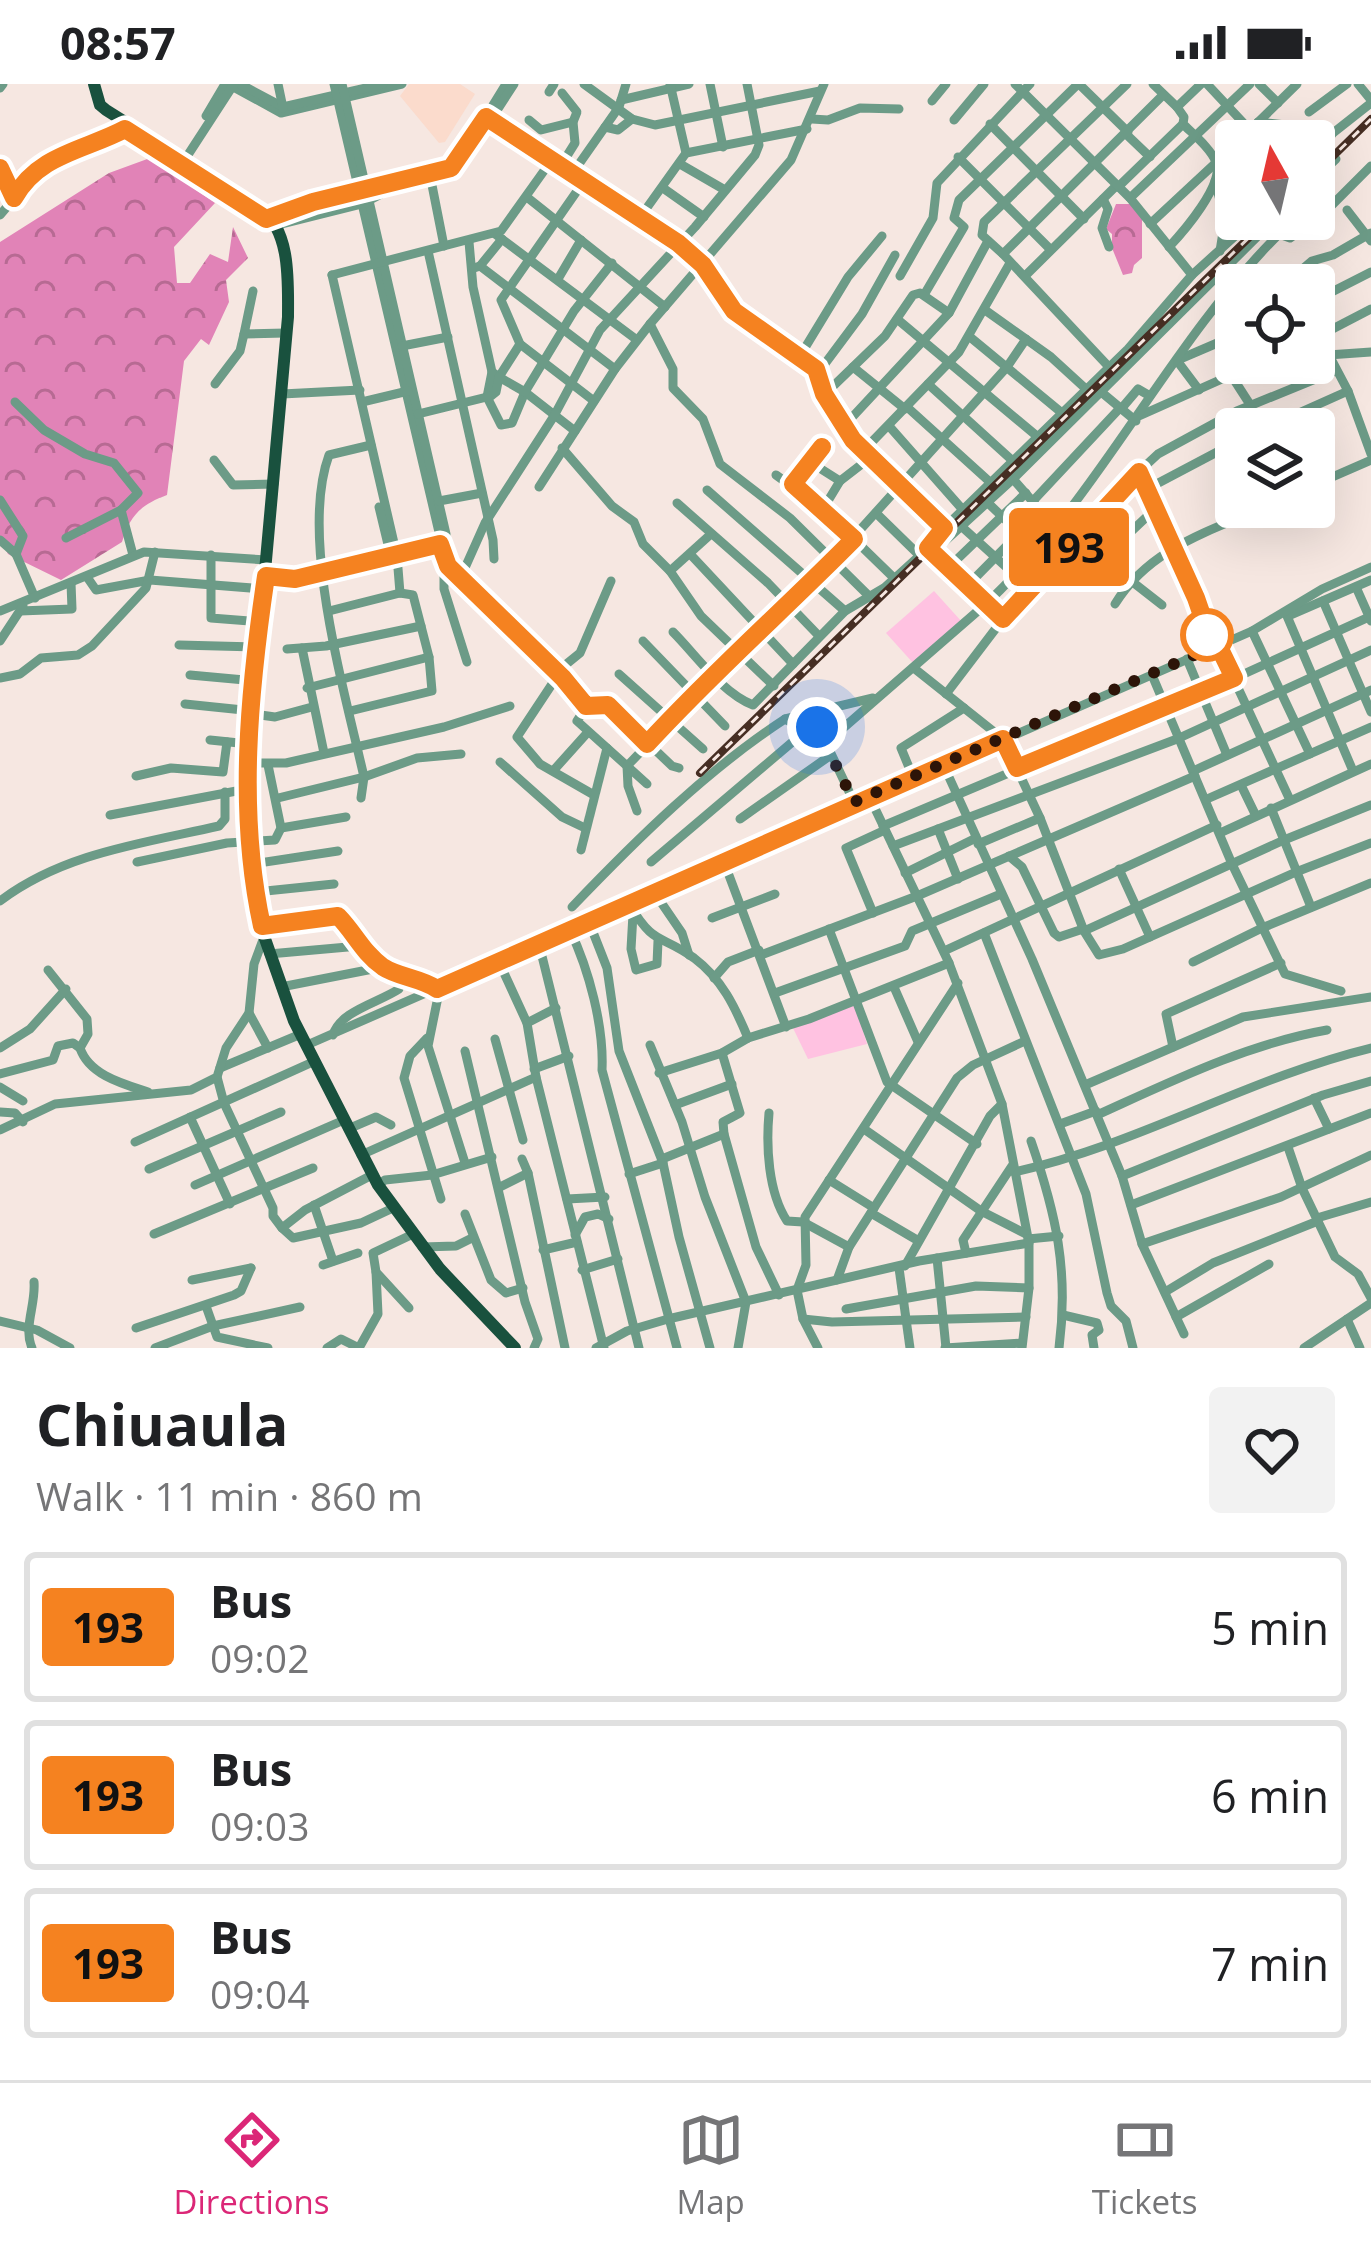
<!DOCTYPE html>
<meta charset="utf-8">
<style>
body{margin:0;font-family:"Open Sans",sans-serif;background:#f2f2f2;color:#202124;height:100vh;display:flex;flex-direction:column;font-size:45px;white-space:nowrap}
*{box-sizing:border-box;margin:0}
p{font-size:39px;color:#757577}
.icon{flex:none;width:66px;height:66px;fill:none;stroke:currentColor;stroke-width:2;stroke-linecap:round;stroke-linejoin:round}
.map{position:relative;height:1264px;overflow:hidden}
.side{display:flex;flex-direction:column;background:#fff;flex:1}
.side>*{flex:none}
.badge{padding:0 24px;border-radius:9px;font-size:42px;line-height:78px}
.needle{width:78px;rotate:352deg}
.buttons{position:absolute;left:1215px;top:36px;display:grid;gap:24px}
.buttons a{display:grid;place-items:center;width:120px;height:120px;border-radius:12px;background:#fff;box-shadow:0 12px 48px #0002;font-size:60px}
.you{position:absolute;width:60px;height:60px;margin:-30px;border:9px solid #fff;border-radius:50%;background:#1a73e8;box-shadow:0 0 0 18px #1a73e833}
.map>.badge{position:absolute;translate:-50% -50%;box-shadow:0 0 0 6px #fff}
.round{display:grid;place-items:center;flex:none;width:126px;height:126px;border-radius:12px;background:#f2f2f2}
.summary{display:flex;align-items:center;justify-content:space-between;height:204px;padding:0 36px}
h1{font-size:57px;font-weight:700;line-height:90px}
ul{padding:0;list-style:none}
li{display:flex;align-items:center;gap:36px;height:150px;margin:0 24px 18px;padding:0 12px;border:6px solid #e0e0e0;border-radius:12px}
li div{flex:1}
li b{display:block;font-size:45px}
li em{font-style:normal}
li .badge{min-width:132px;font-weight:700;text-align:center}
.status{display:flex;justify-content:space-between;align-items:center;height:84px;padding:0 60px;background:#fff;direction:ltr}
.status svg{height:33px;fill:currentColor}
.menu{display:flex;justify-content:space-around;align-items:center;height:168px;border-top:3px solid #e0e0e0;background:#fff;font-size:33px;color:#757577}
.menu a{display:grid;justify-items:center;gap:6px}
.menu .current{color:#db2777}
.map>svg:first-child{display:block}
.built{fill:#fbdbcc}
.forest{fill:url(#forest-crowns)}
.park{fill:#ffc2e1}
.lines{fill:none;stroke-linecap:round;stroke-linejoin:round}
.minor{stroke:#6c9b87;stroke-width:9}
.major{stroke:#19513e;stroke-width:12}
.rail-casing{stroke:#462e23;stroke-width:8}
.rail{stroke:#f6e7e1;stroke-width:3;stroke-dasharray:9;stroke-linecap:butt}
.line-casing{stroke:#fff;stroke-width:27}
.line{stroke:#f58220;stroke-width:18}
.walk{stroke:#2d1408;stroke-width:12;stroke-dasharray:0 21.6}
.stop-dot{fill:#fff;stroke:#f58220;stroke-width:6}
</style>
<div class="status"><b>08:57</b><svg viewBox="0 0 49 12"><path d="M0 12V9h3v3zM5 12V6h3v6zM10 12V3h3v9zM15 12V0h3v12zM26 1h20v11H26zM47 4h2v5h-2z"/></svg></div>
<div class="map">
<svg width="1371" height="1264" viewBox="0 0 1371 1264">
<defs>
<pattern id="forest-crowns" width="20" height="18" patternUnits="userSpaceOnUse" patternTransform="scale(3)"><rect width="20" height="18" fill="#e183b7"/><path d="M2 6a3 3 0 1 1 6 0M12 15a3 3 0 1 1 6 0" fill="none" stroke="#b76a93"/></pattern>
</defs>
<rect width="100%" height="100%" fill="#f6e7e1"/>
<polygon class="built" points="409,0 460,0 475,10 445,58 439,59 400,12"/>
<g class="forest">
<path d="M150 74 215 119 174 163 177 199H190L210 170 228 178 233 143 248 174 226 196 229 218 209 261 201 255 184 277 167 411C140 421 130 432 122 458L61 496 8 470 0 455V158L109 89Z"/>
<polygon points="1116,120 1130,120 1142,135 1142,174 1134,181 1132,189 1123,191 1112,164 1112,150 1106,145"/>
</g>
<g class="park">
<polygon points="934,507 962,538 914,580 886,549"/>
<polygon points="855,921 867,960 808,975 793,944"/>
</g>
<g class="lines">
<g class="minor">
<polyline points="228,0 281,29 402,0"/>
<polyline points="240,0 283,23 383,0"/>
<polyline points="278,0 283,24"/>
<polyline points="334,0 446,478 563,594 586,623 608,621 672,682 679,684"/>
<polyline points="342,0 446,450 444,465"/>
<polyline points="584,0 632,35 655,41 820,7"/>
<polyline points="710,0 723,63"/>
<polyline points="1079,0 1128,48"/>
<polyline points="1153,0 1177,23 1201,0"/>
<polyline points="1207,0 1250,46"/>
<polyline points="1259,0 1278,19"/>
<polyline points="1358,0 1371,16"/>
<polyline points="0,4 3,0"/>
<polyline points="549,8 554,0"/>
<polyline points="621,16 689,0"/>
<polyline points="932,17 946,0"/>
<polyline points="493,21 506,0"/>
<polyline points="1309,28 1347,0"/>
<polyline points="206,32 225,0"/>
<polyline points="486,33 641,132 703,181 735,227 816,285 825,310 853,356 944,444"/>
<polyline points="812,35 828,36 860,24 899,25"/>
<polyline points="529,36 541,46 573,38"/>
<polyline points="954,36 984,0"/>
<polyline points="1258,38 1286,41 1287,57"/>
<polyline points="990,40 1084,135"/>
<polyline points="605,43 618,46 632,35"/>
<polyline points="1126,50 1150,73"/>
<polyline points="1239,57 1297,0"/>
<polyline points="686,69 807,45"/>
<polyline points="958,73 1050,165"/>
<polyline points="1314,73 1333,49 1371,19"/>
<polyline points="182,80 234,0"/>
<polyline points="680,80 725,106"/>
<polyline points="560,83 575,59 573,38 577,28 562,9"/>
<polyline points="0,84 14,114"/>
<polyline points="572,90 619,23 626,0"/>
<polyline points="426,91 451,84 463,71"/>
<polyline points="431,96 444,162"/>
<polyline points="1314,96 1336,75"/>
<polyline points="584,97 501,216 520,260 594,317"/>
<polyline points="1215,97 1225,136 1220,167"/>
<polyline points="1118,103 1183,40"/>
<polyline points="663,104 704,133"/>
<polyline points="528,114 665,223"/>
<polyline points="1130,114 1250,0"/>
<polyline points="1103,115 1108,125 1102,144 1109,163"/>
<polyline points="1347,126 1371,157"/>
<path d="M0 131C22 106 37 82 68 66 87 57 114 56 128 40"/>
<polyline points="641,132 686,69 670,0"/>
<polyline points="265,135 292,124 393,99"/>
<polyline points="1150,140 1236,60"/>
<polyline points="270,143 362,120 387,107 457,88 514,0"/>
<polyline points="495,150 637,256"/>
<polyline points="469,158 473,203 492,288 499,293 520,260"/>
<path d="M1169 163C1183 148 1225 100 1216 78 1210 64 1194 51 1183 40L1184 33 1177 23"/>
<polyline points="428,167 493,456 494,475"/>
<polyline points="1003,170 982,151 984,138 1127,0"/>
<polyline points="480,182 502,155"/>
<polyline points="474,184 480,182 615,285"/>
<polyline points="332,191 397,472 400,509"/>
<polyline points="332,191 501,147 551,77"/>
<polyline points="1192,191 1254,135"/>
<polyline points="900,192 933,134 937,99 1030,0"/>
<polyline points="1025,192 1116,102"/>
<polyline points="558,195 581,156"/>
<polyline points="1258,201 1298,189 1312,177 1333,171 1371,149"/>
<polyline points="253,207 244,250 285,249"/>
<polyline points="924,211 964,143 954,134 959,116 1078,0"/>
<polyline points="1314,217 1371,188"/>
<polyline points="1314,223 1329,247"/>
<polyline points="985,226 1051,273 1086,305"/>
<polyline points="897,235 1038,353"/>
<polyline points="650,240 673,285 673,304 703,335 720,380 790,434 873,516"/>
<polyline points="1319,252 1348,307 1371,370"/>
<polyline points="1319,252 1371,225"/>
<polyline points="970,253 1062,329"/>
<polyline points="402,262 448,253"/>
<polyline points="1328,271 1371,268"/>
<polyline points="800,272 848,193 882,152"/>
<polyline points="1180,275 1236,251"/>
<polyline points="1178,278 1199,306"/>
<polyline points="853,283 905,325"/>
<polyline points="1109,283 1003,170 1163,11"/>
<polyline points="492,288 487,313 501,341 512,339 525,308 575,347"/>
<polyline points="818,289 862,230 895,171"/>
<polyline points="1231,291 1251,322"/>
<polyline points="215,300 240,267 244,250"/>
<polyline points="928,300 1014,378"/>
<polyline points="1100,307 1136,337"/>
<polyline points="282,310 360,306"/>
<polyline points="825,310 885,252 913,211 920,209 949,229"/>
<polyline points="15,318 44,346 85,370 114,379 138,409 121,426 66,454"/>
<polyline points="362,318 408,307"/>
<polyline points="907,323 991,399"/>
<polyline points="1121,325 1138,305 1150,312"/>
<polyline points="418,330 491,312 496,308 499,293 525,308 574,227 612,179"/>
<polyline points="1139,332 1258,279"/>
<polyline points="844,342 949,229 988,157"/>
<polyline points="889,342 963,426"/>
<polyline points="1263,345 1348,307"/>
<polyline points="562,364 612,422 634,438 643,460 670,487 701,532 774,602"/>
<polyline points="864,366 959,268 1010,179"/>
<polyline points="214,376 233,401 274,400"/>
<polyline points="810,378 840,397"/>
<polyline points="1139,388 1196,514 1213,563"/>
<polyline points="776,391 823,425 895,495"/>
<polyline points="793,400 822,363"/>
<polyline points="1314,401 1371,376"/>
<polyline points="539,403 615,285 650,240 791,76 824,0"/>
<polyline points="1147,405 1236,358"/>
<polyline points="707,406 845,527"/>
<polyline points="0,416 23,452 16,470"/>
<polyline points="439,417 482,409"/>
<polyline points="1033,417 1120,324"/>
<polyline points="987,418 1039,468"/>
<polyline points="677,419 768,499 819,552"/>
<polyline points="379,423 391,473 395,479"/>
<polyline points="823,425 840,397 871,373"/>
<polyline points="121,426 133,471"/>
<polyline points="876,429 920,472"/>
<polyline points="961,442 1016,492"/>
<polyline points="0,456 16,470 35,514"/>
<polyline points="1113,466 1130,496 1162,521"/>
<polyline points="932,469 1013,395 1275,135"/>
<polyline points="211,471 211,534 261,538"/>
<polyline points="691,471 793,580"/>
<polyline points="444,475 444,505 467,578"/>
<polyline points="1101,476 1156,424"/>
<polyline points="948,484 1026,409"/>
<polyline points="670,487 711,450"/>
<polyline points="265,492 295,495 442,460"/>
<polyline points="87,493 96,506 150,496 264,505"/>
<polyline points="460,495 485,439 554,332 600,246 695,143 755,71 759,61 747,0"/>
<polyline points="968,501 1041,427 1013,395"/>
<polyline points="1356,503 1371,537"/>
<polyline points="1323,517 1371,628"/>
<path d="M1115 520C1149 465 1207 448 1265 423"/>
<polyline points="0,527 144,468 267,476"/>
<polyline points="20,527 72,525 71,499"/>
<polyline points="329,527 400,509 413,511 429,573 432,607 350,627"/>
<polyline points="1287,532 1353,687"/>
<polyline points="1288,532 1371,496"/>
<path d="M1003 535 987 519C1102 410 1167 262 1279 150L1290 154 1323 130 1371 82"/>
<polyline points="1252,547 1310,670"/>
<path d="M673 548C696 571 722 609 753 621L845 527 884 504 928 464"/>
<polyline points="0,557 23,522"/>
<polyline points="643,557 725,642"/>
<polyline points="179,561 259,563"/>
<polyline points="1218,561 1290,716"/>
<polyline points="302,564 324,669"/>
<polyline points="287,565 326,562 421,542"/>
<polyline points="1187,575 1227,671"/>
<polyline points="915,585 1003,655 1040,734 1084,847 1099,871 1123,865 1296,788 1371,759"/>
<polyline points="619,590 703,665"/>
<polyline points="190,591 256,597"/>
<polyline points="1152,591 1232,780 1285,890 1341,907"/>
<polyline points="0,594 20,590 41,574 78,571 92,562 146,504 155,468"/>
<polyline points="307,604 429,573"/>
<polyline points="946,610 1003,535 1116,409 1158,370 1237,327 1335,287"/>
<polyline points="185,620 253,627"/>
<polyline points="586,623 577,637 647,700"/>
<polyline points="253,630 275,633 312,623"/>
<polyline points="785,635 873,614"/>
<polyline points="210,656 249,660"/>
<polyline points="500,678 562,733 585,744"/>
<polyline points="247,679 286,679 444,643 510,622"/>
<polyline points="943,680 1032,875 1122,1092 1142,1160 1184,1250"/>
<polyline points="553,687 588,648"/>
<polyline points="1193,687 1371,606"/>
<polyline points="136,692 171,684 223,688 227,658"/>
<polyline points="913,693 901,664 964,624"/>
<polyline points="1241,701 1256,732"/>
<polyline points="594,711 540,680 517,653 564,582 580,569 611,497"/>
<polyline points="869,712 949,879 1002,1020 1029,1159 1029,1204 1022,1264"/>
<polyline points="278,714 364,693 417,674 461,670"/>
<path d="M361 714 364 693C345 608 299 453 329 371L371 361"/>
<polyline points="1207,715 1371,643"/>
<polyline points="854,718 826,659 987,519 928,464 937,451 1128,265 1192,191 1130,114 1015,0"/>
<polyline points="1271,724 1311,823"/>
<polyline points="637,727 628,702 627,682 759,545 813,498 1007,283 1026,255"/>
<polyline points="110,731 247,705"/>
<polyline points="740,735 831,671"/>
<polyline points="883,742 1235,594 1371,532"/>
<polyline points="281,744 346,733"/>
<polyline points="938,745 958,795"/>
<polyline points="1220,749 1371,680"/>
<polyline points="978,760 1040,734"/>
<polyline points="893,762 1177,655 1371,566"/>
<polyline points="581,766 607,664"/>
<polyline points="1009,772 1022,783 1054,849 1059,853 1083,845"/>
<polyline points="137,778 227,759 275,756 281,744 268,681"/>
<polyline points="651,778 803,649 817,643"/>
<polyline points="724,778 786,943"/>
<polyline points="252,780 338,767"/>
<polyline points="1119,785 1150,853"/>
<polyline points="905,789 976,754"/>
<polyline points="256,808 334,800"/>
<polyline points="654,808 682,849 689,871"/>
<path d="M0 817C63 769 144 759 219 742L225 735V708"/>
<path d="M629 820C655 863 659 849 694 874 722 895 735 923 748 954"/>
<path d="M572 823C637 755 707 686 785 635L807 647"/>
<polyline points="873,829 846,764 885,746"/>
<polyline points="633,830 631,865 636,886 657,880 658,857"/>
<polyline points="712,834 775,810"/>
<polyline points="589,838 607,884 619,967 663,1079 679,1153 710,1264"/>
<path d="M262 842 338 831C354 848 363 869 383 883 398 893 421 894 437 905"/>
<polyline points="829,845 887,998 977,1060"/>
<path d="M570 846C589 886 604 942 602 986L677 1264"/>
<polyline points="1084,847 1284,756 1371,721"/>
<polyline points="984,849 1086,1110 1107,1209 1111,1222 1126,1237 1133,1264"/>
<polyline points="539,860 639,1264"/>
<polyline points="944,867 1217,741"/>
<polyline points="269,870 359,862"/>
<polyline points="761,871 917,812 1195,692"/>
<polyline points="499,878 527,939 536,993 604,1264"/>
<polyline points="1193,878 1262,844 1371,799"/>
<polyline points="48,886 87,935 88,950 80,964"/>
<polyline points="714,894 728,878 759,866"/>
<polyline points="281,903 383,883"/>
<polyline points="440,903 428,962 465,1079"/>
<polyline points="894,903 918,958"/>
<polyline points="775,909 905,862 912,847 1001,810"/>
<polyline points="249,929 268,964"/>
<polyline points="527,939 556,924"/>
<path d="M333 951C340 927 378 919 399 905L401 888"/>
<polyline points="427,954 410,972 404,994 441,1115"/>
<polyline points="495,955 523,1056"/>
<polyline points="307,961 1252,547 1322,505 1371,483"/>
<polyline points="650,961 682,1038 705,1113 746,1218 738,1264"/>
<polyline points="1173,963 1166,930 1281,879"/>
<polyline points="0,964 30,945 66,905"/>
<path d="M80 964C89 991 123 1000 148 1008"/>
<polyline points="465,967 525,1218 538,1255 534,1264"/>
<polyline points="722,969 740,1029 723,1038 724,1050 756,1163 779,1211"/>
<polyline points="220,984 301,950"/>
<polyline points="534,985 569,972"/>
<polyline points="659,989 722,969 748,954 809,935 949,879"/>
<polyline points="0,990 53,976 58,962 73,959 80,964"/>
<polyline points="217,993 224,1019 273,1124 273,1132 282,1144"/>
<polyline points="1085,1001 1243,933 1371,913"/>
<polyline points="0,1003 23,1017"/>
<polyline points="1314,1014 1329,1045"/>
<polyline points="675,1021 732,1000"/>
<polyline points="0,1028 15,1029 23,1038"/>
<path d="M769 1029C766 1062 768 1108 787 1137L803 1138 849 1163"/>
<path d="M1097 1031C1170 998 1247 960 1327 946"/>
<polyline points="190,1033 230,1120"/>
<polyline points="1060,1040 1096,1027"/>
<polyline points="348,1045 376,1033 391,1041"/>
<polyline points="864,1045 981,1127 1026,1150"/>
<polyline points="0,1046 55,1020 191,1006 217,993 226,964 249,929 254,880 264,853"/>
<path d="M1031 1057C1056 1130 1069 1186 1059 1264"/>
<polyline points="135,1058 315,977"/>
<polyline points="1288,1063 1302,1104 1335,1173 1358,1190 1371,1214"/>
<polyline points="361,1071 536,993"/>
<polyline points="522,1075 528,1089 565,1264"/>
<polyline points="662,1075 724,1050"/>
<polyline points="149,1085 281,1028"/>
<path d="M1014 1088C1138 1061 1248 994 1371 964"/>
<polyline points="629,1090 663,1079"/>
<polyline points="372,1091 305,1126 282,1144 293,1154 361,1139 393,1124"/>
<polyline points="1122,1092 1323,1011 1371,997"/>
<polyline points="829,1096 874,1124"/>
<polyline points="195,1101 344,1036"/>
<polyline points="378,1101 385,1096 432,1091 492,1073"/>
<polyline points="500,1103 528,1089"/>
<polyline points="567,1115 605,1113"/>
<polyline points="314,1121 333,1177"/>
<polyline points="1131,1121 1371,1029"/>
<polyline points="871,1129 917,1156"/>
<polyline points="465,1130 491,1196 506,1209 523,1204"/>
<polyline points="1317,1134 1371,1118"/>
<polyline points="154,1150 313,1084"/>
<polyline points="575,1151 585,1133 598,1130 609,1135"/>
<polyline points="1028,1155 1059,1152"/>
<polyline points="1142,1160 1281,1113 1371,1071"/>
<polyline points="422,1163 456,1162 472,1154"/>
<polyline points="543,1166 577,1158"/>
<polyline points="966,1169 963,1156 1012,1082"/>
<polyline points="937,1174 946,1264"/>
<polyline points="323,1181 358,1169"/>
<polyline points="905,1182 990,1032 1002,1020"/>
<polyline points="899,1184 910,1264"/>
<polyline points="582,1186 618,1175"/>
<polyline points="192,1196 251,1184"/>
<polyline points="837,1196 849,1163 957,994 973,981 1025,957"/>
<polyline points="1165,1208 1213,1179 1318,1137"/>
<polyline points="206,1222 217,1253 268,1264"/>
<polyline points="409,1224 376,1188 373,1169 411,1151"/>
<polyline points="846,1225 976,1202 1029,1204"/>
<polyline points="1063,1231 1097,1239 1099,1246 1092,1251 1094,1264"/>
<polyline points="1176,1233 1269,1180"/>
<polyline points="803,1235 832,1238 1026,1233"/>
<polyline points="1347,1235 1360,1264"/>
<polyline points="0,1237 37,1246 70,1264"/>
<polyline points="136,1244 234,1211 241,1207 251,1184"/>
<path d="M32 1264C23 1243 36 1221 34 1198"/>
<polyline points="155,1264 213,1242 300,1223"/>
<polyline points="327,1264 341,1255 359,1264"/>
<polyline points="359,1264 378,1230 376,1188"/>
<polyline points="596,1264 627,1247 668,1235 919,1177 1029,1159"/>
<polyline points="818,1264 803,1235 797,1206 806,1181 805,1133 958,899"/>
<polyline points="945,1264 1022,1259"/>
<polyline points="1304,1264 1371,1219"/>
</g>
<path class="major" d="M94 0 100 21 106 26 260 123C291 148 288 196 288 233L247 686 252 780 264 852 294 937 378 1101 440 1185 515 1264"/>
<defs>
<g id="rail">
<polyline points="1314,91 1371,35"/>
<polyline points="700,689 1268,135"/>
</g>
</defs>
<use href="#rail" class="rail-casing"/>
<use href="#rail" class="rail"/>
</g>
<g class="lines">
<defs>
<path id="line" d="M0 84 14 114C38 70 86 66 125 45L266 135 313 118 451 84 486 33 678 159 703 181 734 227 816 285 824 310 853 356 944 444 928 464 1003 535 1139 388 1196 514 1213 563 1218 561 1234 594 1017 684 1003 655 437 905C421 894 398 893 383 883 363 869 354 848 338 832L262 842C237 728 249 607 266 492L295 495 440 460 448 482 563 594 586 622 608 621 647 660C713 588 786 524 854 455L793 400 822 363"/>
</defs>
<use href="#line" class="line-casing"/>
<use href="#line" class="line"/>
<polyline class="walk" points="817,643 854,718 1213,563 1207,551"/>
</g>
<circle class="stop-dot" cx="1207" cy="551" r="24"/>
</svg>
<div class="buttons">
<a><svg class="needle" viewBox="-14 -14 28 28"><path d="M0-13l5 13h-10z" fill="#e53935"/><path d="M0 13l5-13h-10z" fill="#757577"/></svg></a>
<a><svg class="icon" aria-label="locate" viewBox="0 0 24 24"><circle cx="12" cy="12" r="6"/><path d="M12 2v4M12 18v4M2 12h4M18 12h4"/></svg></a>
<a><svg class="icon" aria-label="layers" viewBox="0 0 24 24"><path d="M12 4l9 5-9 5-9-5zM3 14l9 5 9-5"/></svg></a>
</div>
<div class="you" style="left:817px;top:643px"></div>
<b class="badge" style="left:1069px;top:463px;background:#f58220;color:#111">193</b>
</div>
<section class="side">
<div class="summary"><div><h1>Chiuaula</h1><p>Walk · 11 min · 860 m</p></div><a class="round"><svg class="icon" aria-label="heart" viewBox="0 0 24 24"><path d="M12 20l-8-8c-3-5 5-10 8-4 3-6 11-1 8 4z"/></svg></a></div>
<ul>
<li><span class="badge" style="background:#f58220;color:#111">193</span><div><b>Bus</b><p>09:02</p></div><em>5 min</em></li>
<li><span class="badge" style="background:#f58220;color:#111">193</span><div><b>Bus</b><p>09:03</p></div><em>6 min</em></li>
<li><span class="badge" style="background:#f58220;color:#111">193</span><div><b>Bus</b><p>09:04</p></div><em>7 min</em></li>
</ul>
</section>
<nav class="menu">
<a class="current"><svg class="icon" aria-label="directions" viewBox="0 0 24 24"><path d="M12 3l9 9-9 9-9-9zM9 14v-3h6M13 9l2 2-2 2"/></svg>Directions</a>
<a><svg class="icon" aria-label="map" viewBox="0 0 24 24"><path d="M3 6l6-2 6 2 6-2v14l-6 2-6-2-6 2zM9 4v14M15 6v14"/></svg>Map</a>
<a><svg class="icon" aria-label="tickets" viewBox="0 0 24 24"><path d="M3 7h18v10H3zM15 7v10"/></svg>Tickets</a>
</nav>
